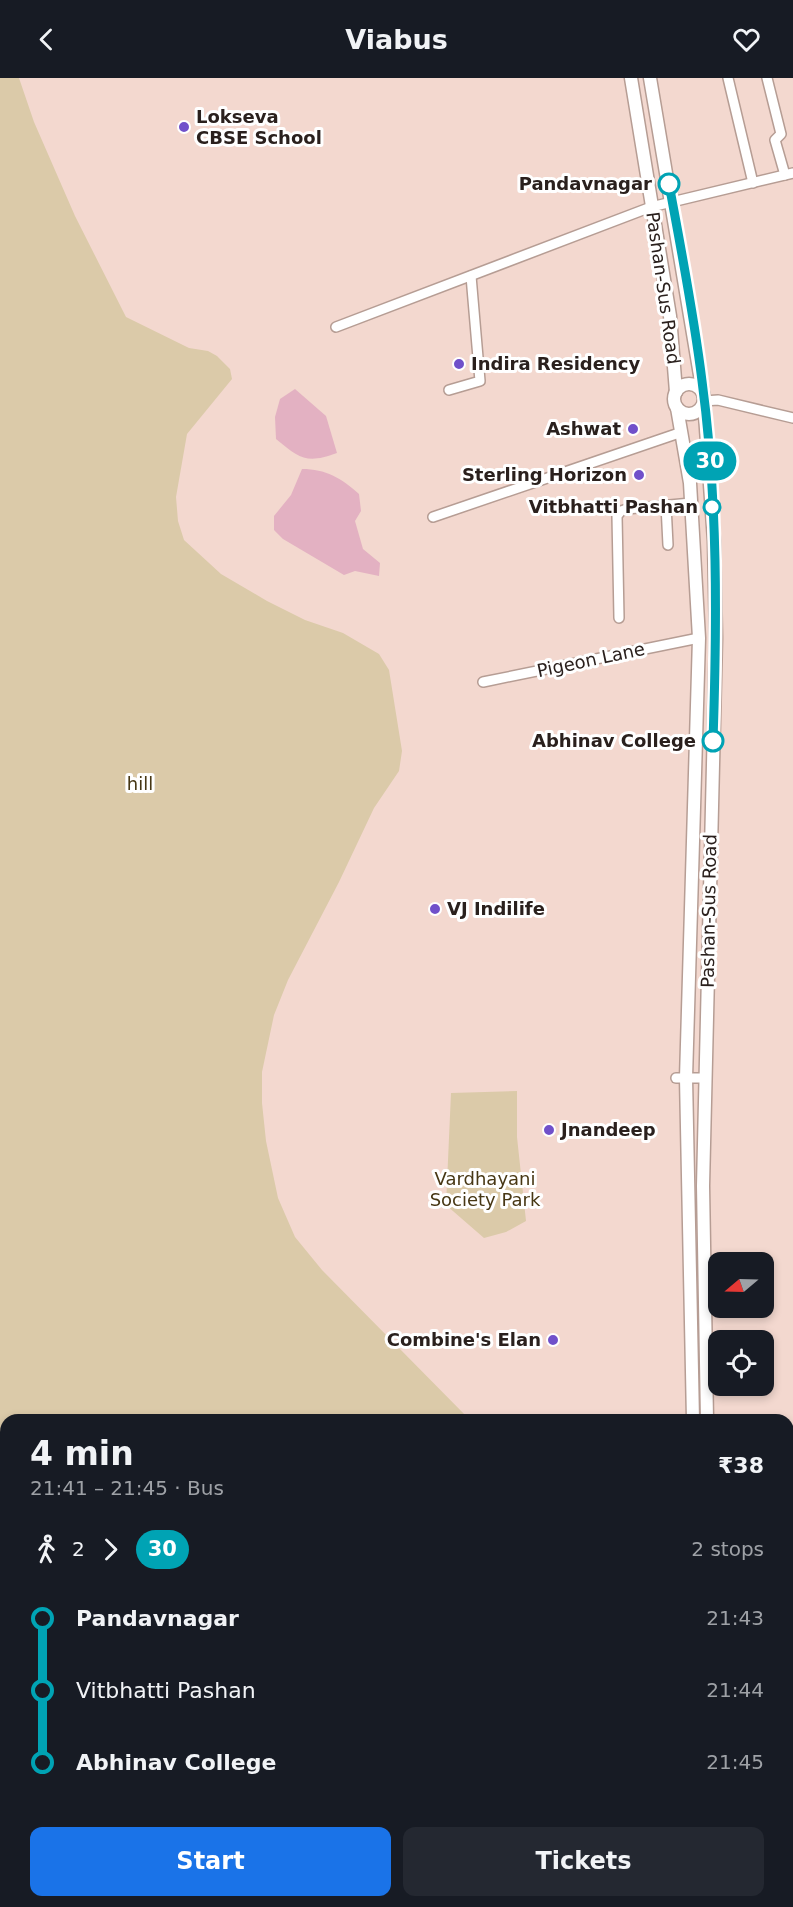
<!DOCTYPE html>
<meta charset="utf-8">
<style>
body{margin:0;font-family:"DejaVu Sans",sans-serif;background:#242831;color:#f1f3f6;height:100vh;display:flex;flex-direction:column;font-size:22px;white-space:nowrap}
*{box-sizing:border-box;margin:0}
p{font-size:20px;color:#9ea1a6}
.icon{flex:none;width:33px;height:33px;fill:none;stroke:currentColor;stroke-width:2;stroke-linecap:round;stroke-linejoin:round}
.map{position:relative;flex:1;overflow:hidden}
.sheet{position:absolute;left:0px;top:1336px;width:794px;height:494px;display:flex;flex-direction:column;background:#171b24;border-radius:18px 18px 0 0;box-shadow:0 3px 9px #0003}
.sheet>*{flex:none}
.badge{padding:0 12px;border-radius:20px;font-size:21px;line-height:39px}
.needle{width:39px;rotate:251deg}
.fabs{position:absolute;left:708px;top:1174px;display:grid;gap:12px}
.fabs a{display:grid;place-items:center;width:66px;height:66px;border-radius:12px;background:#171b24;box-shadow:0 3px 9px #0003;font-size:30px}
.map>.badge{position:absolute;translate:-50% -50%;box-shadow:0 0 0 3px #fff}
.legs{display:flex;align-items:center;gap:9px;height:66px;padding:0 30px;font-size:20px}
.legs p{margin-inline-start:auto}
.overview{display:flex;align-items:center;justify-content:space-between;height:102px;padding:0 30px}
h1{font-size:33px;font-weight:600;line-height:45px}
.action{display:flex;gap:12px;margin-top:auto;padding:12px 30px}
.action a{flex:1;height:69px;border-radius:12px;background:#1a73e8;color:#fff;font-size:24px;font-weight:600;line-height:69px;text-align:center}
.action a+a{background:#242831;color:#f1f3f6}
ul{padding:0 30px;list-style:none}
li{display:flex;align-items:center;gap:21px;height:72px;font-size:22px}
li i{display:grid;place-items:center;width:9px;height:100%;margin:0 8px;background:currentColor}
li i::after{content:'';width:15px;height:15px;margin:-8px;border:4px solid;border-radius:50%;background:#171b24}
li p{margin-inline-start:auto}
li:first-child i{background:linear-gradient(#0000 50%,currentColor 0)}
li:last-child i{background:linear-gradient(currentColor 50%,#0000 0)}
header{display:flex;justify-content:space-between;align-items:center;height:78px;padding:0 30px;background:#171b24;font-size:27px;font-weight:600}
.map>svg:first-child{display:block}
.green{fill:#dbcaa9}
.water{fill:#e3b1c2}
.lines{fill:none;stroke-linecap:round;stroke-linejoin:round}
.street-casing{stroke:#b69d94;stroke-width:12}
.secondary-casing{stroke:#b69d94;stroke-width:15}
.highway-casing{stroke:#b2845e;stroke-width:20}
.street{stroke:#fff;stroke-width:9}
.secondary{stroke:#fff;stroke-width:12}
.highway{stroke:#fbba81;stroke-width:16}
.line-1-casing{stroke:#fff;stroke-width:14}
.line-1{stroke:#00a3b4;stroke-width:9}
.poi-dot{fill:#7050ca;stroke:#fff;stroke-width:2}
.stop-1-dot{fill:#fff;stroke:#00a3b4;stroke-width:3}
.labels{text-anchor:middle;stroke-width:6;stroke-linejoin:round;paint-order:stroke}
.poi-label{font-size:18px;font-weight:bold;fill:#2a201d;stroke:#fff;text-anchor:start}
.stop-label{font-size:18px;font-weight:bold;fill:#2a201d;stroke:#fff;text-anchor:end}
.street-label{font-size:18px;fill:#2a201d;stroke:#fff}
.park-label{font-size:18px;fill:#473714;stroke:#fff}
</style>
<header><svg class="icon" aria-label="back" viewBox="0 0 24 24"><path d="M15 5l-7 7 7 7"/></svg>Viabus<svg class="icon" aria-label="heart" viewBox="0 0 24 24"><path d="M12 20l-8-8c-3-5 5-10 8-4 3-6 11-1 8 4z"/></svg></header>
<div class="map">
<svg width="793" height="1829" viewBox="0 0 793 1829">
<rect width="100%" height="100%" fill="#f3d8cf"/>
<g class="green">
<polygon points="0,0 19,0 34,44 75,138 126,239 189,270 208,273 217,278 230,291 232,301 187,356 176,419 178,443 184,462 221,496 267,523 305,542 343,555 379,576 389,592 402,673 399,693 374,730 339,804 288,902 274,937 262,994 262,1025 266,1063 278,1120 295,1159 322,1192 470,1342 6,1342 6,1573 0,1569"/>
<polygon points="517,1013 517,1059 526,1143 506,1154 484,1160 446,1127 451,1015"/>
</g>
<g class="water">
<path d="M295 311 326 338 337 375C307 386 300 381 276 361L275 339 280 321Z"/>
<path d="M302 391C326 391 341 400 359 416L361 433 355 443 363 471 380 485 379 498 355 493 344 497 283 461 274 452V438L291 417Z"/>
</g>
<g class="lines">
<defs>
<g id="street">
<polyline points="728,0 753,105"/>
<polyline points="767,0 781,56 775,62 785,97"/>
<polyline points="336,249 651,129 793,95"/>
<polyline points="449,312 480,303 471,198"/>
<polyline points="704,323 718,322 793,340"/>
<polyline points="666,427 668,467"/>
<polyline points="433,439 682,354"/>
<polyline points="619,540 617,438 621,433 627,431 691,425"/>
<polyline points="483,604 699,560"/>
<polyline points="676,1000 705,1000"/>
<polyline points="0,1583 6,1587"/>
<polyline points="0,1592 6,1594"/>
<polyline points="84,1824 87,1829"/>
<polyline points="69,1829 76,1824"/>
</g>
<g id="secondary">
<polyline points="631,0 670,238 676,314"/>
<polyline points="650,0 703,315"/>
<circle cx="689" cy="321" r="15"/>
<polyline points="704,323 714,463 716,560 703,1108 707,1342"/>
<polyline points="677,330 690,405 699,560 686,1000 693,1342"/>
<polyline points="788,1648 793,1643"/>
<polyline points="788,1744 793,1740"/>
<polyline points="788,1778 793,1773"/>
<polyline points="508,1829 512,1824"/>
<polyline points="560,1829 566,1824"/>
<polyline points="676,1829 682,1824"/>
<polyline points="722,1829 728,1824"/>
</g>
<g id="highway">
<polyline points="788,1683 793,1679"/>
<polyline points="788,1716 793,1711"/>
<polyline points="601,1829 607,1824"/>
<polyline points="642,1829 649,1824"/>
</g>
</defs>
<use href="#street" class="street-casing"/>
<use href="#secondary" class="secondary-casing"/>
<use href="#highway" class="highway-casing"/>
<use href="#street" class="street"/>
<use href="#secondary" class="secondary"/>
<use href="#highway" class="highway"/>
</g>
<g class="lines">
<defs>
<path id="line-1" d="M669 106C681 171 694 237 702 303 718 422 717 543 713 663"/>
</defs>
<use href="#line-1" class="line-1-casing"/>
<use href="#line-1" class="line-1"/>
</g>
<g class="poi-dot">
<circle cx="184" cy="49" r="6"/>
<circle cx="459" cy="286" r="6"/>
<circle cx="633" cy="351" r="6"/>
<circle cx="639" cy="397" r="6"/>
<circle cx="435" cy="831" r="6"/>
<circle cx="549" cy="1052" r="6"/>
<circle cx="553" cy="1262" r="6"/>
</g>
<g class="stop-1-dot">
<circle cx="669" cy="106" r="10"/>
<circle cx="712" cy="429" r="8"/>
<circle cx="713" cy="663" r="10"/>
</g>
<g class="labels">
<g class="poi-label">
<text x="196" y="45">Lokseva<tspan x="196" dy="21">CBSE School</tspan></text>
<text x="471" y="292">Indira Residency</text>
<text x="621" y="357" text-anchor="end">Ashwat</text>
<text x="627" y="403" text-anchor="end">Sterling Horizon</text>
<text x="447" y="837">VJ Indilife</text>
<text x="561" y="1058">Jnandeep</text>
<text x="541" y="1268" text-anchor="end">Combine's Elan</text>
</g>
<g class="stop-label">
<text x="652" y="112">Pandavnagar</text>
<text x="698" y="435">Vitbhatti Pashan</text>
<text x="696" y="669">Abhinav College</text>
</g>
<g class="street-label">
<text transform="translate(663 210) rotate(82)" y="6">Pashan-Sus Road</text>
<text transform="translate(591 582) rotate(-12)" y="6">Pigeon Lane</text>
<text transform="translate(709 833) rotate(-89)" y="6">Pashan-Sus Road</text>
</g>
<g class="park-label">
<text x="140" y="712">hill</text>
<text x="485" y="1107">Vardhayani<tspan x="485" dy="21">Society Park</tspan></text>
</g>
</g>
</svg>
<div class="fabs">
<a><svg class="needle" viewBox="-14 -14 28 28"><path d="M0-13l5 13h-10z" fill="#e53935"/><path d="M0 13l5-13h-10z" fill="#9ea1a6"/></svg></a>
<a><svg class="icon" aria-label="locate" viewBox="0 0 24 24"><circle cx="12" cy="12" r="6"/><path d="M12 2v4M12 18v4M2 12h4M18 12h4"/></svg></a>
</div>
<b class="badge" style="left:710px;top:383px;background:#00a3b4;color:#fff">30</b>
<section class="sheet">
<div class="overview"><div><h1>4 min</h1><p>21:41 – 21:45 · Bus</p></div><b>₹38</b></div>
<div class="legs"><svg class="icon" aria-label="walk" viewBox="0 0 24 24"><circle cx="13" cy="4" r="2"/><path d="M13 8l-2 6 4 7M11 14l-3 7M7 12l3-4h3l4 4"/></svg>2<svg class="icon" aria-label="forward" viewBox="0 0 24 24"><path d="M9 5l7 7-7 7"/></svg><b class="badge" style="background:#00a3b4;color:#fff">30</b><p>2 stops</p></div>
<ul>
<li><i style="color:#00a3b4"></i><b>Pandavnagar</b><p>21:43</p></li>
<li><i style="color:#00a3b4"></i><span>Vitbhatti Pashan</span><p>21:44</p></li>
<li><i style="color:#00a3b4"></i><b>Abhinav College</b><p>21:45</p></li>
</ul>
<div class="action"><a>Start</a><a>Tickets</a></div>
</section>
</div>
